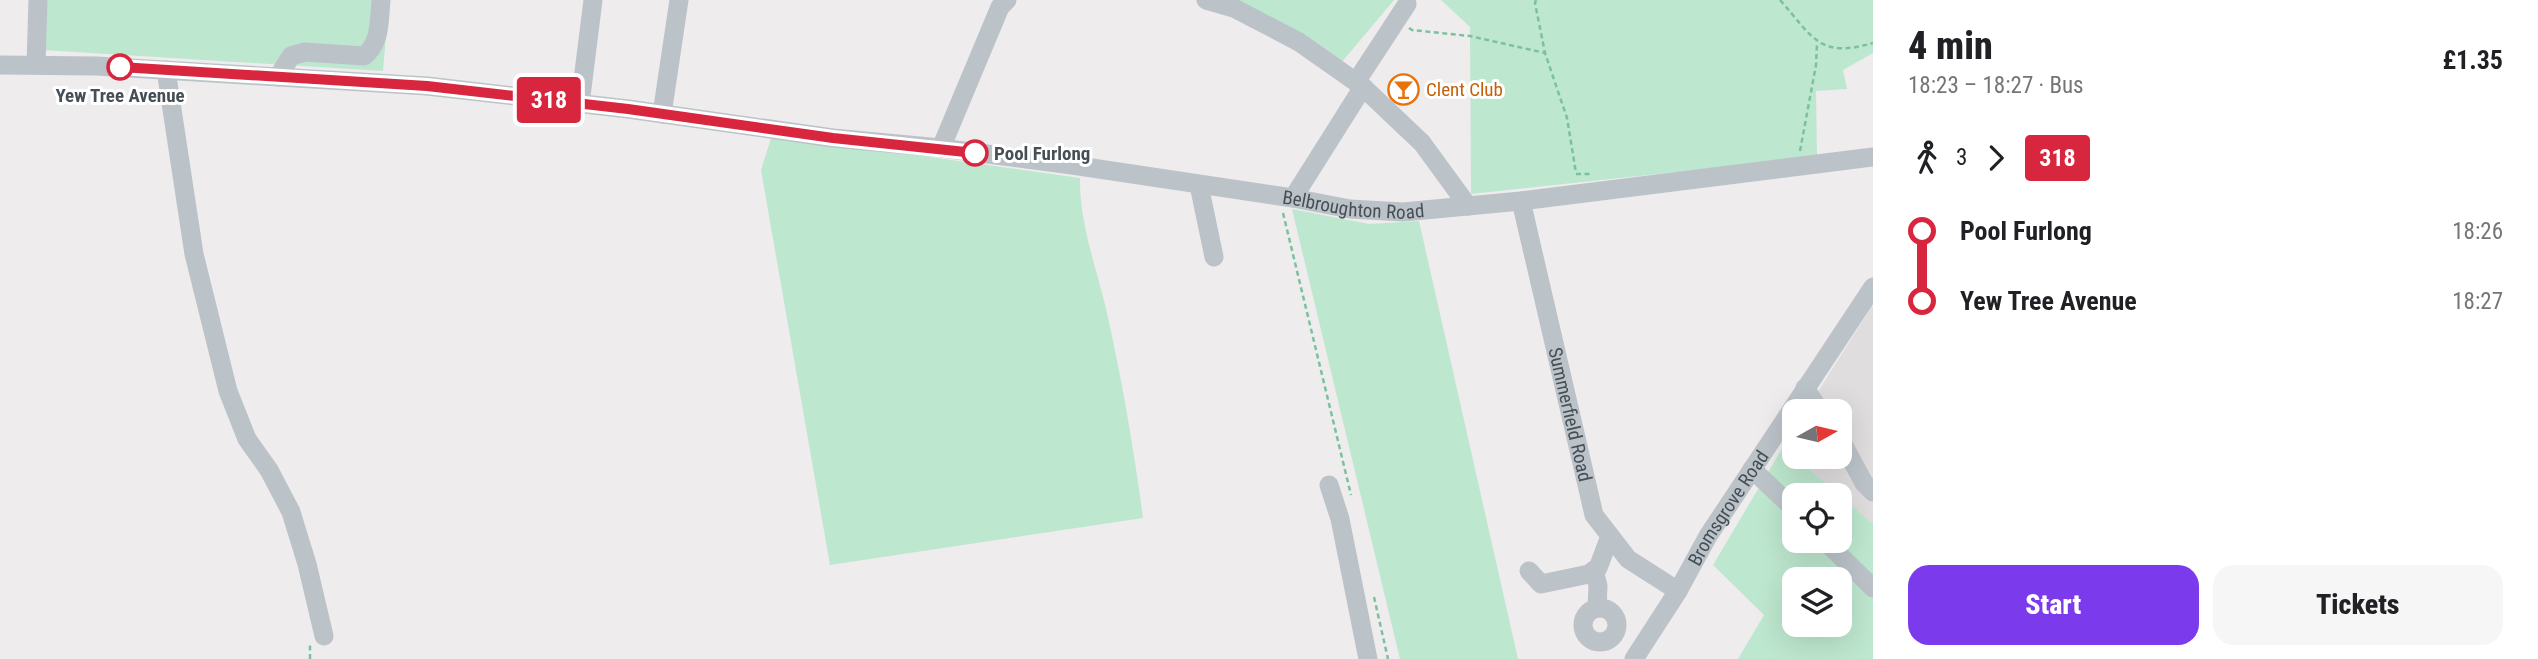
<!DOCTYPE html>
<meta charset="utf-8">
<style>
body{margin:0;font-family:"Roboto Condensed",sans-serif;background:#f6f6f6;color:#202124;height:100vh;display:flex;flex-direction:column;font-size:26px;white-space:nowrap}
*{box-sizing:border-box;margin:0}
p{font-size:23px;color:#757577}
.icon{flex:none;width:38px;height:38px;fill:none;stroke:currentColor;stroke-width:2;stroke-linecap:round;stroke-linejoin:round}
.map{position:relative;flex:1;overflow:hidden}
.details{display:flex;flex-direction:column;background:#fff;width:665px}
.details>*{flex:none}
.badge{padding:0 14px;border-radius:5px;font-size:24px;line-height:46px}
.needle{width:46px;rotate:82deg}
.tools{position:absolute;left:1782px;top:399px;display:grid;gap:14px}
.tools a{display:grid;place-items:center;width:70px;height:70px;border-radius:14px;background:#fff;box-shadow:0 7px 28px #0002;font-size:35px}
.map>.badge{position:absolute;translate:-50% -50%;box-shadow:0 0 0 4px #fff}
.legs{display:flex;align-items:center;gap:10px;height:77px;padding:0 35px;font-size:23px}
.legs p{margin-inline-start:auto}
.overview{display:flex;align-items:center;justify-content:space-between;height:119px;padding:0 35px}
h1{font-size:38px;font-weight:800;line-height:52px}
.primary-button{display:flex;gap:14px;margin-top:auto;padding:14px 35px}
.primary-button a{flex:1;height:80px;border-radius:21px;background:#7c3aed;color:#fff;font-size:28px;font-weight:800;line-height:80px;text-align:center}
.primary-button a+a{background:#f6f6f6;color:#202124}
ul{padding:0 35px;list-style:none}
li{display:flex;align-items:center;gap:24px;height:70px;font-size:26px}
li i{display:grid;place-items:center;width:10px;height:100%;margin:0 9px;background:currentColor}
li i::after{content:'';width:18px;height:18px;margin:-9px;border:5px solid;border-radius:50%;background:#fff}
li p{margin-inline-start:auto}
li:first-child i{background:linear-gradient(#0000 50%,currentColor 0)}
li:last-child i{background:linear-gradient(currentColor 50%,#0000 0)}
main{display:flex;flex:1;min-height:0}
.map>svg:first-child{display:block}
.education{fill:#dfdddd}
.green{fill:#bee7cf;fill-rule:evenodd}
.lines{fill:none;stroke-linecap:round;stroke-linejoin:round}
.path{stroke:#7bc19f;stroke-width:2.5;stroke-dasharray:5 3.5;stroke-linecap:butt}
.minor{stroke:#bbc3c9;stroke-width:19}
.line-1-casing{stroke:#fff;stroke-width:16}
.line-1{stroke:#d7263d;stroke-width:10}
.stop-1-dot{fill:#fff;stroke:#d7263d;stroke-width:3.5}
.labels{text-anchor:middle;stroke-width:6;stroke-linejoin:round;paint-order:stroke}
.food-label{font-size:19px;fill:#c56008;stroke:#fff;text-anchor:start}
.stop-label{font-size:19px;font-weight:bold;fill:#464f56;stroke:#fff}
.street-label{font-size:19px;fill:#464f56;stroke:#fff}
</style>
<main>
<div class="map">
<svg width="1873" height="659" viewBox="0 0 1873 659">
<rect width="100%" height="100%" fill="#eeecec"/>
<polygon class="education" points="1872,306 1873,307 1873,524 1794,457 1839,457 1839,411 1806,411"/>
<g class="green">
<polygon points="43,0 389,0 383,71 43,50"/>
<polygon points="1227,0 1394,0 1341,63"/>
<polygon points="1441,0 1873,0 1873,53 1843,70 1847,89 1816,91 1817,157 1471,194 1470,27"/>
<path d="M772 135 1080 178C1079 223 1097 269 1107 313 1122 381 1134 449 1143 518L830 565 761 170Z"/>
<polygon points="1292,209 1369,224 1419,221 1518,659 1400,659"/>
<path d="M1783 447 1839 495H1794V541H1839V495L1873 524V659H1738L1764 615 1713 565ZM1794 579H1839V625H1794Z"/>
</g>
<g class="lines">
<g class="path">
<polyline points="1536,0 1535,3 1545,53"/>
<path d="M1780 0C1813 37 1819 59 1873 43"/>
<polyline points="1409,28 1412,30 1470,36 1545,53 1567,118 1576,173"/>
<polyline points="1800,151 1816,65 1817,43"/>
<polyline points="1576,174 1590,174"/>
<polyline points="1283,213 1351,495"/>
<polyline points="1374,597 1388,659"/>
<polyline points="310,659 310,645"/>
</g>
<g class="minor">
<polyline points="1206,0 1234,8 1299,42 1363,87 1422,143 1468,206"/>
<path id="s1" d="M0 65 97 66 427 86 628 109 833 138 941 148 1072 165 1293 198 1350 209 1403 212 1521 201 1873 157"/>
<polyline points="36,65 38,0"/>
<polyline points="166,70 194,254 228,391 247,439 269,470 291,512 307,564 324,636"/>
<path d="M278 77 291 56 305 52 364 56C381 43 379 20 381 0"/>
<polyline points="1356,82 1407,4"/>
<polyline points="580,104 593,0"/>
<polyline points="662,114 679,0"/>
<polyline points="941,148 1000,7 1007,0"/>
<polyline points="1199,185 1214,257"/>
<polyline points="1293,198 1363,87"/>
<path id="s2" d="M1521 201 1594 515 1628 559 1678 591"/>
<polyline points="1805,388 1820,411"/>
<polyline points="1839,437 1864,483 1873,492"/>
<polyline points="1752,469 1794,509"/>
<polyline points="1329,485 1340,519 1368,659"/>
<polyline points="1825,541 1873,588"/>
<polyline points="1594,570 1598,586 1597,608"/>
<polyline points="1529,571 1541,584 1589,574 1598,568 1610,536"/>
<circle cx="1600" cy="625" r="17"/>
<path id="s3" d="M1634 659 1678 591 1708 536 1873 287"/>
</g>
</g>
<g class="lines">
<defs>
<polyline id="line-1" points="120,67 427,86 628,109 833,138 975,153"/>
</defs>
<use href="#line-1" class="line-1-casing"/>
<use href="#line-1" class="line-1"/>
</g>
<defs>
<symbol id="bar-ring" viewBox="-11 -11 22 22"><circle r="9.5" fill="#fff" stroke="#e8710a" stroke-width="1.5"/><path d="M-6-5H6L.8 .8V4.5H3.5V6h-7V4.5H-.8V.8Z" fill="#e8710a"/></symbol>
</defs>
<g fill-rule="evenodd">
<use href="#bar-ring" x="1386" y="72" width="35" height="35"/>
</g>
<g class="stop-1-dot">
<circle cx="120" cy="67" r="12"/>
<circle cx="975" cy="153" r="12"/>
</g>
<g class="labels">
<g class="food-label">
<text x="1426" y="96">Clent Club</text>
</g>
<g class="stop-label">
<text x="120" y="102">Yew Tree Avenue</text>
<text x="994" y="160" text-anchor="start">Pool Furlong</text>
</g>
<g class="street-label">
<text dy="7" stroke="none"><textPath href="#s1" startOffset="1362">Belbroughton Road</textPath></text>
<text dy="7" stroke="none"><textPath href="#s2" startOffset="219">Summerfield Road</textPath></text>
<text dy="7" stroke="none"><textPath href="#s3" startOffset="178">Bromsgrove Road</textPath></text>
</g>
</g>
</svg>
<div class="tools">
<a><svg class="needle" viewBox="-14 -14 28 28"><path d="M0-13l5 13h-10z" fill="#e53935"/><path d="M0 13l5-13h-10z" fill="#757577"/></svg></a>
<a><svg class="icon" aria-label="locate" viewBox="0 0 24 24"><circle cx="12" cy="12" r="6"/><path d="M12 2v4M12 18v4M2 12h4M18 12h4"/></svg></a>
<a><svg class="icon" aria-label="layers" viewBox="0 0 24 24"><path d="M12 4l9 5-9 5-9-5zM3 14l9 5 9-5"/></svg></a>
</div>
<b class="badge" style="left:549px;top:100px;background:#d7263d;color:#fff">318</b>
</div>
<section class="details">
<div class="overview"><div><h1>4 min</h1><p>18:23 – 18:27 · Bus</p></div><b>£1.35</b></div>
<div class="legs"><svg class="icon" aria-label="walk" viewBox="0 0 24 24"><circle cx="13" cy="4" r="2"/><path d="M13 8l-2 6 4 7M11 14l-3 7M7 12l3-4h3l4 4"/></svg>3<svg class="icon" aria-label="forward" viewBox="0 0 24 24"><path d="M9 5l7 7-7 7"/></svg><b class="badge" style="background:#d7263d;color:#fff">318</b></div>
<ul>
<li><i style="color:#d7263d"></i><b>Pool Furlong</b><p>18:26</p></li>
<li><i style="color:#d7263d"></i><b>Yew Tree Avenue</b><p>18:27</p></li>
</ul>
<div class="primary-button"><a>Start</a><a>Tickets</a></div>
</section>
</main>
